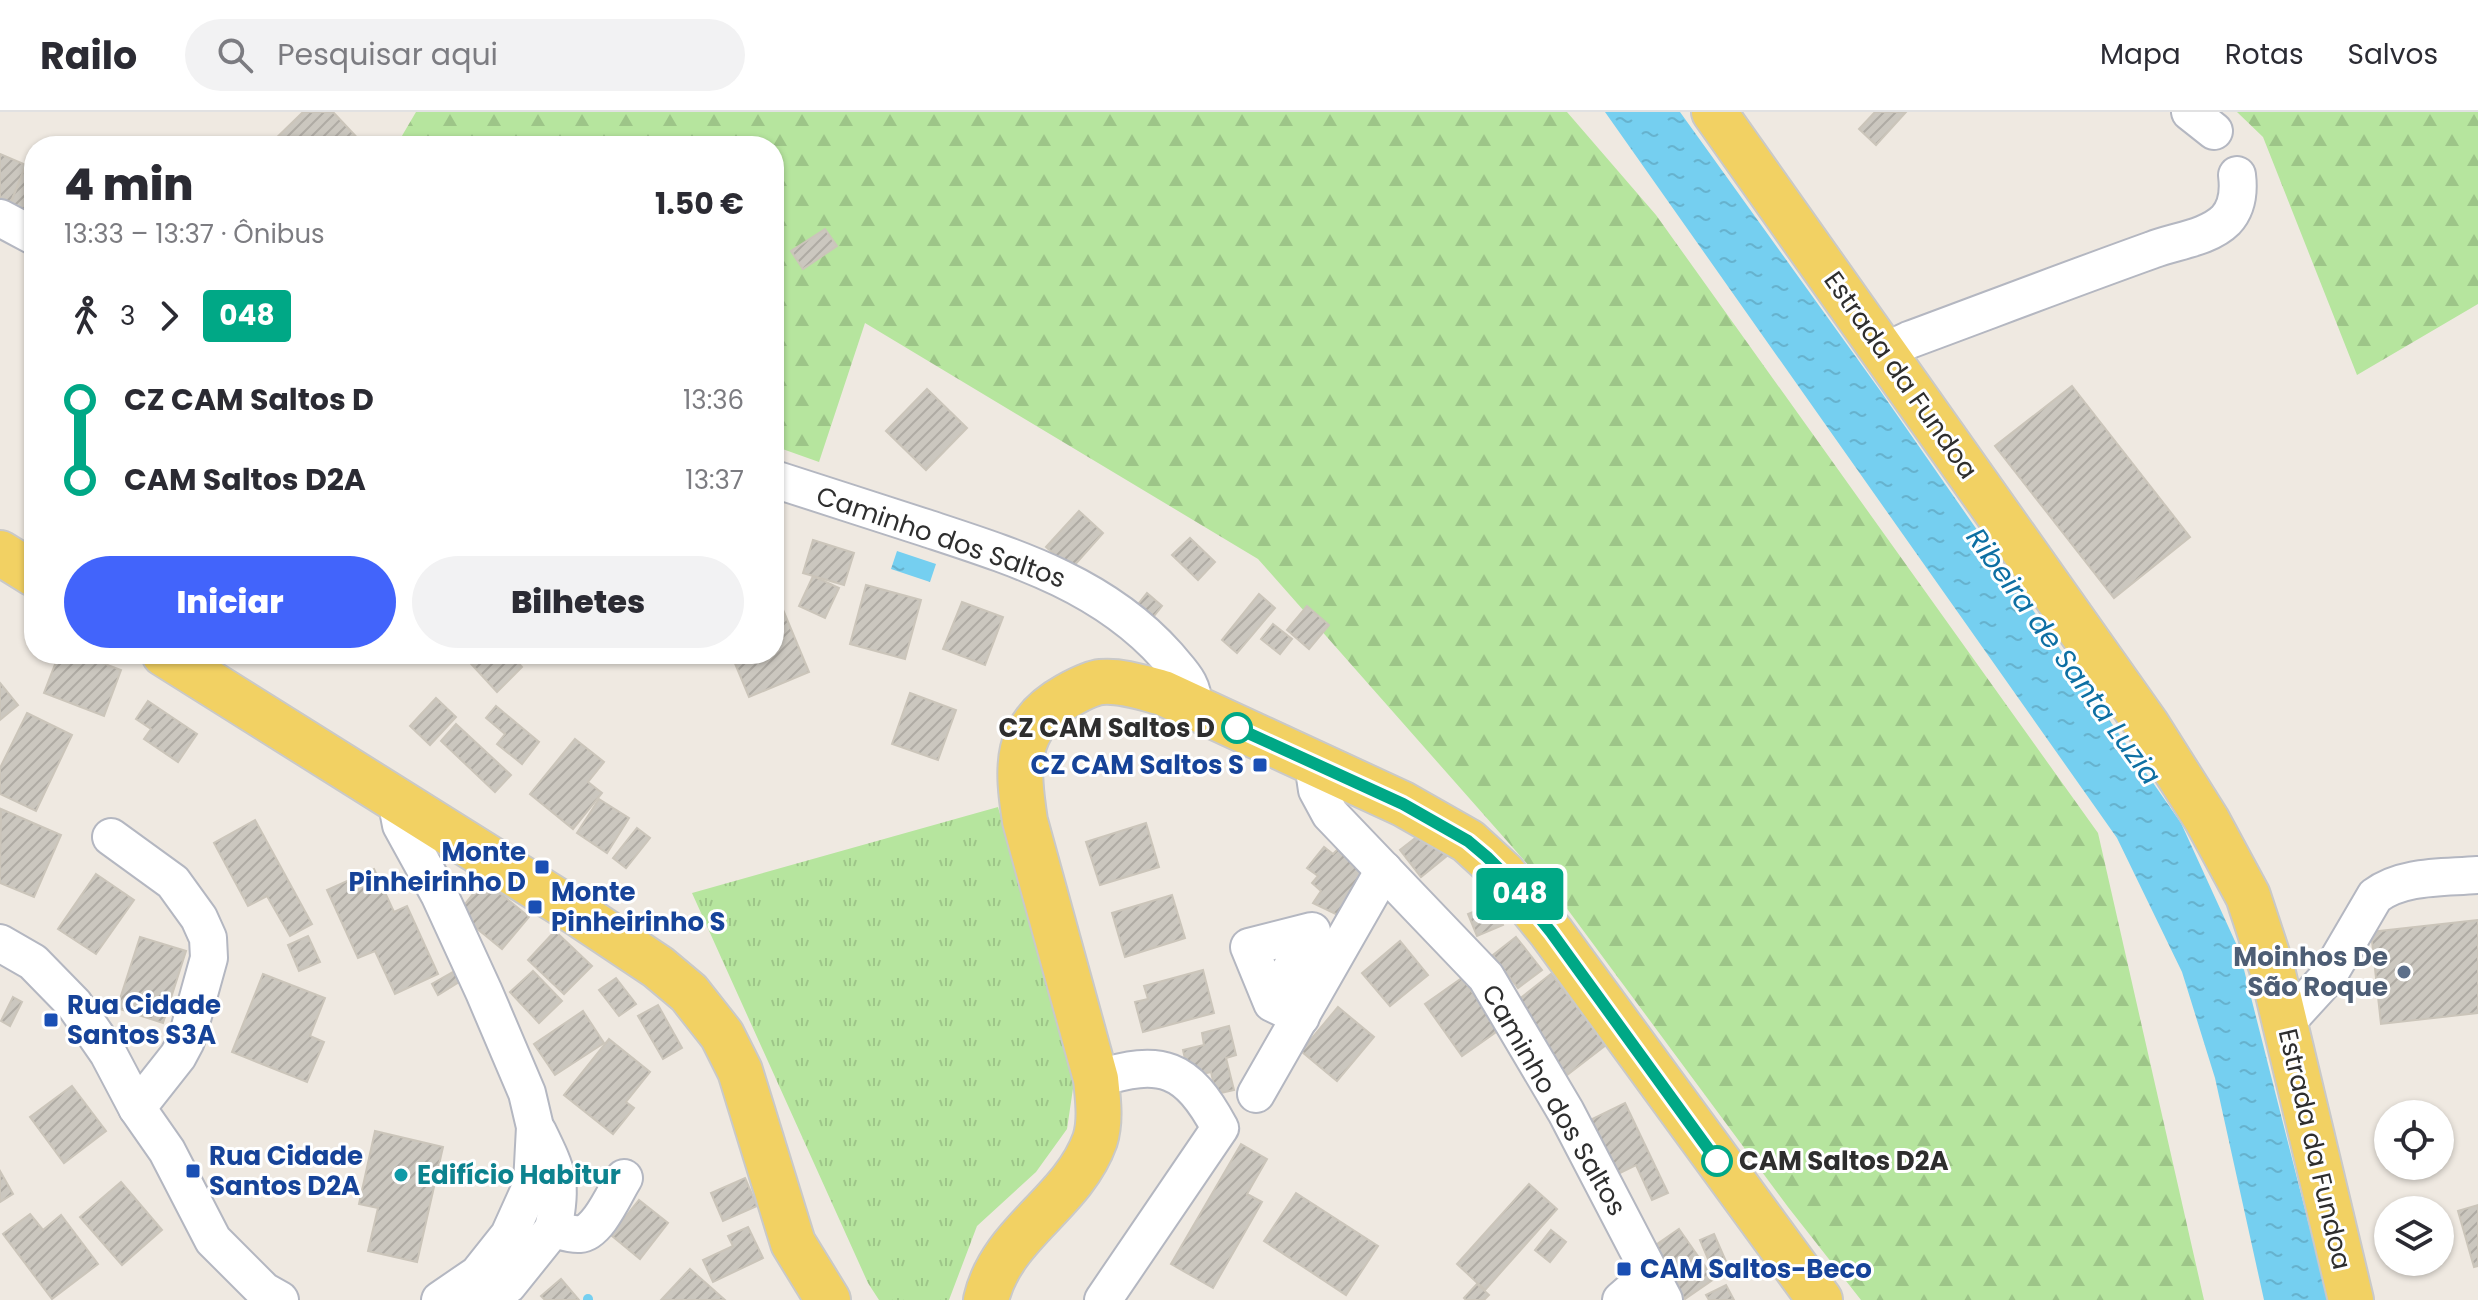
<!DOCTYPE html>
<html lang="pt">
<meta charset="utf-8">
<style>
body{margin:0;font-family:Poppins,sans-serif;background:#f2f2f3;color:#2b2b33;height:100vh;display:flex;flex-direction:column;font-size:30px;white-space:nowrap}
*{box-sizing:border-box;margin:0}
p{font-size:26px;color:#7c7c81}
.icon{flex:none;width:44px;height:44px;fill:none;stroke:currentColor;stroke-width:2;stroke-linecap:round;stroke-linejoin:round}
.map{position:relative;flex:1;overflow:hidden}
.side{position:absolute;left:24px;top:24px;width:760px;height:528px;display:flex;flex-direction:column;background:#fff;border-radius:32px;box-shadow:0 2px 6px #0004}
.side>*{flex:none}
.badge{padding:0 16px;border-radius:6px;font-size:28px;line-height:52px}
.controls{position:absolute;left:2374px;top:988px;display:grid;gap:16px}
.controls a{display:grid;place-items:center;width:80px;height:80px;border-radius:50%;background:#fff;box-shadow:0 2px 6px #0004;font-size:40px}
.map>.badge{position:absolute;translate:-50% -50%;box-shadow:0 0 0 4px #fff}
.legs{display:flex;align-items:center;gap:12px;height:88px;padding:0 40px;font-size:26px}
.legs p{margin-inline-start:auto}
.head{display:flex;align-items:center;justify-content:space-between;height:136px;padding:0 40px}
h1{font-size:44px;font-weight:800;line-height:60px}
.button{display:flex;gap:16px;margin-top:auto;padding:16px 40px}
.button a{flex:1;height:92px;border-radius:48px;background:#4264fb;color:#fff;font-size:32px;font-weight:800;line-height:92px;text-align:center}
.button a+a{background:#f2f2f3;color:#2b2b33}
ul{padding:0 40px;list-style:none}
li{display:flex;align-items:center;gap:28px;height:80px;font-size:30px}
li i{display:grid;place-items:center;width:12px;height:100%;margin:0 10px;background:currentColor}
li i::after{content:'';width:20px;height:20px;margin:-10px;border:6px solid;border-radius:50%;background:#fff}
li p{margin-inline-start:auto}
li:first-child i{background:linear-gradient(#0000 50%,currentColor 0)}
li:last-child i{background:linear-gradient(currentColor 50%,#0000 0)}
header{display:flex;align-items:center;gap:48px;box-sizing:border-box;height:112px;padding:0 40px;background:#fff;border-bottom:2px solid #e1e1e2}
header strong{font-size:38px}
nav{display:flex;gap:44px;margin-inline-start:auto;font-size:28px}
.search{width:560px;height:72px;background:#f2f2f3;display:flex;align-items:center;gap:20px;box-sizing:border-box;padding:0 28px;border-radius:44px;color:#7c7c81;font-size:30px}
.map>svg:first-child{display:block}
.grass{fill:url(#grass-tufts)}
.forest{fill:url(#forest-firs)}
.water{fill:url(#water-ripples)}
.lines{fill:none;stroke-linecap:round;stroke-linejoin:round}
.stream{stroke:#75cff0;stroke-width:10}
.building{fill:url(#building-hatch);stroke:#cbc5ba;stroke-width:2}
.minor-casing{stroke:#b4b7c1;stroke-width:40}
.major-casing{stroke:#c9c9c9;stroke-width:48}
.minor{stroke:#fff;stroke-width:36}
.major{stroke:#f2d163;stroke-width:44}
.line-1-casing{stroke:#fff;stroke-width:18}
.line-1{stroke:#00a886;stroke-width:12}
.stop-1-dot{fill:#fff;stroke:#00a886;stroke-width:4}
.transit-dot{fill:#1a4fb4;stroke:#fff;stroke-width:3}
.service-dot{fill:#5c6f8a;stroke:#fff;stroke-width:3}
.culture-dot{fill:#0f9aa8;stroke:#fff;stroke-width:3}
.labels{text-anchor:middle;stroke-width:6;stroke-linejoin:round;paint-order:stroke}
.street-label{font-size:26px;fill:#2e2e2e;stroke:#fff}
.stop-label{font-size:26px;font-weight:bold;fill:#2e2e2e;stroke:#fff;text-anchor:end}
.transit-label{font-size:26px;font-weight:bold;fill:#164399;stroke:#fff;text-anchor:start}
.service-label{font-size:26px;font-weight:bold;fill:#4e5e75;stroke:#fff;text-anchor:end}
.culture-label{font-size:26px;font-weight:bold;fill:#0d838f;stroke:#fff;text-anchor:start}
.water-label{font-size:28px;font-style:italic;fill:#0d6fa3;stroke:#fff}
</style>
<header>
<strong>Railo</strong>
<div class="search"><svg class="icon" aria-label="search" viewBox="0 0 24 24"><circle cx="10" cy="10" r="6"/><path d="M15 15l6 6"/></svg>Pesquisar aqui</div>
<nav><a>Mapa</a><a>Rotas</a><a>Salvos</a></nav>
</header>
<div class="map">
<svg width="2478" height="1188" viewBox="0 0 2478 1188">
<defs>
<pattern id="grass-tufts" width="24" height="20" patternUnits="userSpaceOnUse" patternTransform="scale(2)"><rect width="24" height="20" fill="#b6e59e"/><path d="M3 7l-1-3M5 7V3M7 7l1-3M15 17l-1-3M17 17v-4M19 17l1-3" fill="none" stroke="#9dc588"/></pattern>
<pattern id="forest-firs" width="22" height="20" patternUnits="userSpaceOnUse" patternTransform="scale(2)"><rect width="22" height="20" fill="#b6e59e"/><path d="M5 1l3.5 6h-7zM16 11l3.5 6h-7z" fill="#9dc588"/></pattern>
<pattern id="water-ripples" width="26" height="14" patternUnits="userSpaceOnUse" patternTransform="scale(2)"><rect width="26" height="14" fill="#75cff0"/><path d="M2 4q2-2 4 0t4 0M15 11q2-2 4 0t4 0" fill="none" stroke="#66b2ce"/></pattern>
<pattern id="building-hatch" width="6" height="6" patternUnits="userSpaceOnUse" patternTransform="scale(2)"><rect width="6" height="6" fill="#cbc7bf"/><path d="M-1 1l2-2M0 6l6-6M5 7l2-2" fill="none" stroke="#afaba4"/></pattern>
</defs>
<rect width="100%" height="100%" fill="#efe9e1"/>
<polygon class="grass" points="998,695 1075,963 1067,1017 1036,1060 977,1114 949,1188 879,1188 868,1171 692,781"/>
<g class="forest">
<polygon points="416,0 1567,0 1656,103 2098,721 2204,1188 1861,1188 1788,1095 1568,798 1258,447 865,211 819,350 774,334 774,34 396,34"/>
<polygon points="2237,0 2478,0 2478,192 2357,263 2263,25"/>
</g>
<g class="water">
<polygon points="1605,0 1680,0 1879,277 2181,711 2239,838 2328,1188 2264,1188 2215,966 2182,860 2117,726"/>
<polygon points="897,439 936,452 930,470 891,457"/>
</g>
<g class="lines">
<polyline class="stream" points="588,1187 588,1188"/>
</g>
<g class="building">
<polygon points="303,0 333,0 365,34 268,34"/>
<polygon points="1875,0 1906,0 1876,33 1859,17"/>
<polygon points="0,42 26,53 9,95 0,91"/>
<polygon points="26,53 34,56 33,104 9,95"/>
<polygon points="825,117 837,134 803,157 791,139"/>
<polygon points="2072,274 2190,425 2114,486 1995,334"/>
<polygon points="927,277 967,316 926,358 886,319"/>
<polygon points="1079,399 1103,421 1071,457 1046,435"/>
<polygon points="1190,426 1215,450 1198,468 1172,443"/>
<polygon points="813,428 854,441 844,473 803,461"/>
<polygon points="813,464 839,476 825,506 799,494"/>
<polygon points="866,473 921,488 905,547 850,532"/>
<polygon points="1147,481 1162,494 1150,509 1135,496"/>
<polygon points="1259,482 1275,496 1237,541 1222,528"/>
<polygon points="962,490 1003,505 985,553 943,537"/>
<polygon points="781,493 809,560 749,585 731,542 774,542 774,496"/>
<polygon points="1307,494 1329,513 1309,537 1287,518"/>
<polygon points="1273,512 1292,527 1280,542 1261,527"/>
<polygon points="59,542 79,542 121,558 104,604 44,581"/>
<polygon points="462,542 510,542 522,555 497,580"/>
<polygon points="0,571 18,593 0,608"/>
<polygon points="910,581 956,598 938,648 892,632"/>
<polygon points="436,586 456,605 430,633 410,614"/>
<polygon points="148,589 197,622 178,650 144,627 151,617 136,607"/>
<polygon points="496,594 539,630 522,652 497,632 505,622 486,606"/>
<polygon points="27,601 72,623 36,699 0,682 0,656"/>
<polygon points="456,612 511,663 495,680 441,629"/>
<polygon points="575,627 604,650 588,670 602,681 573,717 530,682"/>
<polygon points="599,687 629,706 607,741 577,721"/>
<polygon points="1,697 61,723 34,785 0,771"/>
<polygon points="255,708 312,812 290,824 267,784 248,794 214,731"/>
<polygon points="1146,711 1159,755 1100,773 1086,730"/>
<polygon points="637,716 650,726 626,756 613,746"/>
<polygon points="1427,717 1448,743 1421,765 1400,738"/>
<polygon points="1342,733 1369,763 1346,807 1313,791 1321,779 1312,771 1318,764 1307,756 1324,735 1333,742"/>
<polygon points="374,757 394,800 407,794 438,862 395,882 375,839 358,846 327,778"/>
<polygon points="96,762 134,788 96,842 58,817"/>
<polygon points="484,768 529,805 502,837 458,801"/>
<polygon points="1172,783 1185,826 1125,845 1112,801"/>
<polygon points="1494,791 1503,813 1477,824 1468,802"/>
<polygon points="2478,808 2478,901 2381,912 2371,820"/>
<polygon points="555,819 592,854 564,882 528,848"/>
<polygon points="308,824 320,850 299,859 288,833"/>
<polygon points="140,825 186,839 163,911 117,896"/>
<polygon points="1516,825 1542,858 1518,876 1493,843"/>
<polygon points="1400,829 1428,863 1390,894 1362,861"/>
<polygon points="458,857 464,867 438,883 432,872"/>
<polygon points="1203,858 1214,901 1143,920 1135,890 1148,887 1144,874"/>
<polygon points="533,859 562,889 539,911 510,880"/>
<polygon points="263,862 325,886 310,924 324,930 307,970 232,940"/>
<polygon points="1551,862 1606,933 1567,963 1513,892"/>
<polygon points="616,866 636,892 619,904 599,878"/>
<polygon points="1462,866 1499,918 1462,944 1425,892"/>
<polygon points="13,885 22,890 10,914 1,909"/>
<polygon points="658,893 682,936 663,947 638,904"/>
<polygon points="1338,895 1374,925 1337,969 1301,939"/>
<polygon points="583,899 604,931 555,963 534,932"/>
<polygon points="1229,914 1236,943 1226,946 1234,978 1216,982 1211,960 1189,965 1183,938 1204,933 1202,921"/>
<polygon points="609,927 650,960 626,990 634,996 613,1022 564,983"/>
<polygon points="72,974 106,1019 64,1051 30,1005"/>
<polygon points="1625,991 1668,1081 1652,1088 1636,1053 1606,1068 1580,1013"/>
<polygon points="375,1019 443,1035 417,1150 368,1139 378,1096 359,1092"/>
<polygon points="1241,1032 1267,1047 1247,1082 1262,1090 1213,1176 1171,1152"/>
<polygon points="0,1059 13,1082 0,1090"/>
<polygon points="745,1066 757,1094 723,1109 711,1081"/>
<polygon points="121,1070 162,1118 122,1153 80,1105"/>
<polygon points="1529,1072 1557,1097 1485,1178 1457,1152"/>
<polygon points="1296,1081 1378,1134 1346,1183 1264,1129"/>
<polygon points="639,1088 668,1111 640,1147 611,1123"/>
<polygon points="2478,1093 2478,1154 2474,1155 2458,1099"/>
<polygon points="30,1102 43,1118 61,1103 98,1152 52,1187 3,1122"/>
<polygon points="748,1115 763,1146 713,1170 703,1148 733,1134 728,1124"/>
<polygon points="1679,1117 1714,1167 1685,1187 1650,1137"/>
<polygon points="1551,1118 1566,1130 1550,1150 1535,1138"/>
<polygon points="1714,1122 1728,1154 1714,1161 1700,1128"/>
<polygon points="690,1157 725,1188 661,1188"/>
<polygon points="561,1167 579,1188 545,1188 541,1184"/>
<polygon points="1477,1172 1489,1183 1484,1188 1466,1188 1464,1186"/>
<polygon points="1726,1173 1734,1188 1709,1188 1706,1183"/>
</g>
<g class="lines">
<defs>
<g id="minor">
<polyline points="2190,0 2214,19"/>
<polyline points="0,106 34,124"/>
<path d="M1884 240 1909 228C1990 198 2071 167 2152 138 2175 129 2208 126 2226 108 2238 95 2239 79 2237 63"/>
<path d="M774 367C825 383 875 400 926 416 1014 445 1103 472 1167 544 1181 561 1195 572 1193 596"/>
<polyline points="1313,651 1317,678 1330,702 1486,865 1566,1000 1664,1188"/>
<polyline points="396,687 401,713 439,782 484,880 527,981 535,1015 532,1072 509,1123 478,1162 440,1188"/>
<polyline points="111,725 173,770 199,806 208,826 209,846 186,929 178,944 137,996"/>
<polyline points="0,831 33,850 74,892 108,941 137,996 167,1039 213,1128 264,1179 280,1188"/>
<polyline points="1272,891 1312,819 1249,835 1272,891 1301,905"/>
<path d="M2285 912 2327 866 2375 784C2403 763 2443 766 2478 763"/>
<path d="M1096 967C1162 946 1187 955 1220 1016L1103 1188"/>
<polyline points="1256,982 1384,758"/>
<path d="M538 1020C558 1061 563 1071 553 1117"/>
<path d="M486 1188 508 1173 553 1117C561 1119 572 1123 580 1122 598 1121 615 1080 624 1066"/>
<polyline points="1621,1188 1651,1162"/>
</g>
<g id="major">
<polyline points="1714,0 2147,613 2207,708 2248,784 2272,857 2351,1188"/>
<polyline points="0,441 34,462"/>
<polyline points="164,542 580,803 658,855 689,881 722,923 740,959 793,1131 828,1188"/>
<path d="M986 1188C1001 1121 1072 1092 1095 1028 1101 1009 1098 987 1096 967L1025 709C1017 656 1013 614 1067 584 1076 579 1091 571 1101 570 1121 568 1144 576 1163 581L1403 692 1468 729 1504 762 1551 820 1820 1188"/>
</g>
</defs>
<use href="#minor" class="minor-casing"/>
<use href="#major" class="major-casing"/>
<use href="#minor" class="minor"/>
<use href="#major" class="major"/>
</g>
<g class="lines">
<defs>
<polyline id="line-1" points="1237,616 1403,692 1468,729 1487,745 1504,762 1551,820 1717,1049"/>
</defs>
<use href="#line-1" class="line-1-casing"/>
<use href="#line-1" class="line-1"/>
</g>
<g class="stop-1-dot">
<circle cx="1237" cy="616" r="14"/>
<circle cx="1717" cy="1049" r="14"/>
</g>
<g class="transit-dot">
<rect x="1252" y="645" width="16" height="16" rx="4"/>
<rect x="534" y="747" width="16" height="16" rx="4"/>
<rect x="527" y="787" width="16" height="16" rx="4"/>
<rect x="43" y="900" width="16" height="16" rx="4"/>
<rect x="185" y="1051" width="16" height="16" rx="4"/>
<rect x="1616" y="1149" width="16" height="16" rx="4"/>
</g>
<circle class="service-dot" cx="2404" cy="860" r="8"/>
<circle class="culture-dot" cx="401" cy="1063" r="8"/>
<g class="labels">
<g class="street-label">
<text transform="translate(1901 263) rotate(55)" y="9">Estrada da Fundoa</text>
<text transform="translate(941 425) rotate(19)" y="9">Caminho dos Saltos</text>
<text transform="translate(1554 988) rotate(60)" y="9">Caminho dos Saltos</text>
<text transform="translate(2315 1037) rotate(77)" y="9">Estrada da Fundoa</text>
</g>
<g class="stop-label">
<text x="1215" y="625">CZ CAM Saltos D</text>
<text x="1739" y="1058" text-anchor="start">CAM Saltos D2A</text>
</g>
<g class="transit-label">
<text x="1244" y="662" text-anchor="end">CZ CAM Saltos S</text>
<text x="526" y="749" text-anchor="end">Monte<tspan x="526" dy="30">Pinheirinho D</tspan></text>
<text x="551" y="789">Monte<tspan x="551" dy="30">Pinheirinho S</tspan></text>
<text x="67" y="902">Rua Cidade<tspan x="67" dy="30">Santos S3A</tspan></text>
<text x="209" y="1053">Rua Cidade<tspan x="209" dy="30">Santos D2A</tspan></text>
<text x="1640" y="1166">CAM Saltos-Beco</text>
</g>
<g class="service-label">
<text x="2388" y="854">Moinhos De<tspan x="2388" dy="30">São Roque</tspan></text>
</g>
<g class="culture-label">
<text x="417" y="1072">Edifício Habitur</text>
</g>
<g class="water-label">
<text transform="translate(2064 544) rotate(54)" y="10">Ribeira de Santa Luzia</text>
</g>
</g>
</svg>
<div class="controls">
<a><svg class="icon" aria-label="locate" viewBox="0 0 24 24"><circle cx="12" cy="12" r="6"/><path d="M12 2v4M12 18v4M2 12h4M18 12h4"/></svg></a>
<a><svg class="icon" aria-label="layers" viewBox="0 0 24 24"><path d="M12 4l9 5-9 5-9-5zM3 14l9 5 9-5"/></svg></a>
</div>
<b class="badge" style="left:1520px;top:782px;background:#00a886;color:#fff">048</b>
<section class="side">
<div class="head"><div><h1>4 min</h1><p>13:33 – 13:37 · Ônibus</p></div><b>1.50 €</b></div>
<div class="legs"><svg class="icon" aria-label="walk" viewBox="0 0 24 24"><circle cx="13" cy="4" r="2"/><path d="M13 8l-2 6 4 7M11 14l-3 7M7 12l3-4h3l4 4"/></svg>3<svg class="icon" aria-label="forward" viewBox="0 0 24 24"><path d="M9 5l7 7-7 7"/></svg><b class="badge" style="background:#00a886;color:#fff">048</b></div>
<ul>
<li><i style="color:#00a886"></i><b>CZ CAM Saltos D</b><p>13:36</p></li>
<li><i style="color:#00a886"></i><b>CAM Saltos D2A</b><p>13:37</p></li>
</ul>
<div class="button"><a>Iniciar</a><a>Bilhetes</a></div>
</section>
</div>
